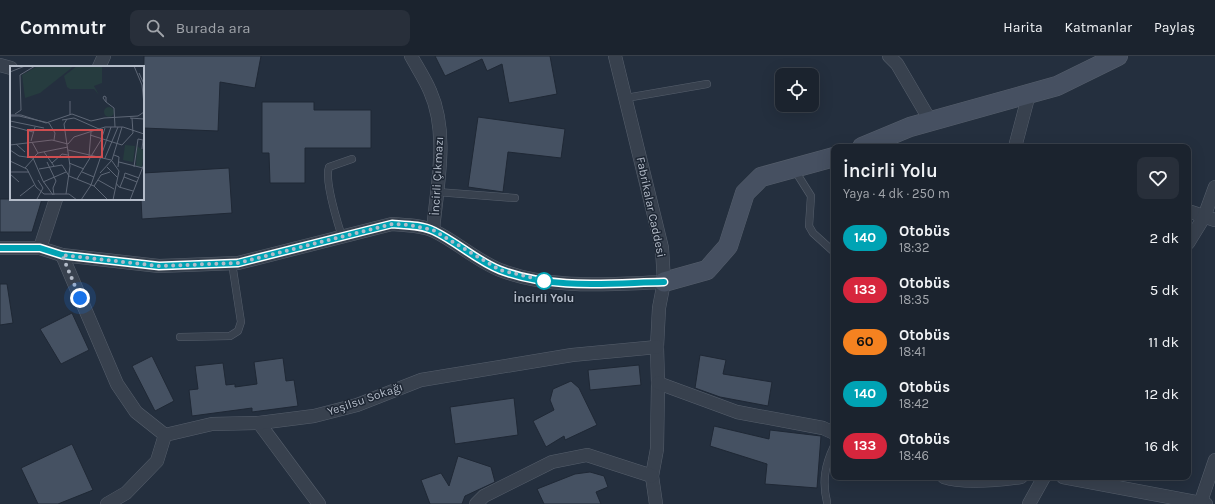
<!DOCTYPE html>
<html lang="tr">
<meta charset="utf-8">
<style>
body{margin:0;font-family:Karla,sans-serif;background:#282f3a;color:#f1f3f6;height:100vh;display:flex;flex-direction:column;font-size:15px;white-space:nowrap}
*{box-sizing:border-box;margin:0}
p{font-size:13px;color:#a0a4aa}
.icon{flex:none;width:22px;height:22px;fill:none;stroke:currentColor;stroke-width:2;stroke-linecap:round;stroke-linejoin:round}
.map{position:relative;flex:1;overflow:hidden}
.sheet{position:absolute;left:831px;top:88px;width:360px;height:336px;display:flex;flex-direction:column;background:#1b232e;border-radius:8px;box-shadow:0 4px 16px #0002,0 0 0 1px #39404a}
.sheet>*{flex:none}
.badge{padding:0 8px;border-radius:13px;font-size:14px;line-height:26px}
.fabs{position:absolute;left:775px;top:12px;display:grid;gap:8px}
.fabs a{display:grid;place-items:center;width:44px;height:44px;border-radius:8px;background:#1b232e;box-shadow:0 4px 16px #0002,0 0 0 1px #39404a;font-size:20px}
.you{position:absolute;width:20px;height:20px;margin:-10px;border:3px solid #fff;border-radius:50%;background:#1a73e8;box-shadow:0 0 0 6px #1a73e833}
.map>.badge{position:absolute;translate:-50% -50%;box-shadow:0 0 0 2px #fff}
.round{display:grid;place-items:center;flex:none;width:42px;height:42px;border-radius:8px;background:#282f3a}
.headline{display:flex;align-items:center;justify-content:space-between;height:68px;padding:0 12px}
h1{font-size:19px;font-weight:600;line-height:30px}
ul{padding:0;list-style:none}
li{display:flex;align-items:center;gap:12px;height:52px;padding:0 12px}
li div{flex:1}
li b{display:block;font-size:15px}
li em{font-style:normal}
li .badge{min-width:44px;font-weight:700;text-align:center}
header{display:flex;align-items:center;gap:24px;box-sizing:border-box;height:56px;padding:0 20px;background:#1b232e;border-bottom:1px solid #39404a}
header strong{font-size:19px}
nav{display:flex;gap:22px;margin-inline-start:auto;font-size:14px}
.search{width:280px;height:36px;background:#282f3a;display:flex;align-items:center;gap:10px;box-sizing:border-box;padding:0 14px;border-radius:8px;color:#a0a4aa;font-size:15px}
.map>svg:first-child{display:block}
.building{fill:#455162;stroke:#1f2835}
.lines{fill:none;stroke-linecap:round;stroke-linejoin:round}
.lane-casing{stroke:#565f6c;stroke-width:8}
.street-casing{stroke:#565f6c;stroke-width:14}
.secondary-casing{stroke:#565f6c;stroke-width:20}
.lane{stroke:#38414e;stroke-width:7}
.street{stroke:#38414e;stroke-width:13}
.secondary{stroke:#465061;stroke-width:19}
.line-casing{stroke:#fff;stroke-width:9}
.line{stroke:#00a3b4;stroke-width:6}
.walk{stroke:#b4bcc9;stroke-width:4;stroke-dasharray:0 7.2}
.stop-dot{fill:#fff;stroke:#00a3b4;stroke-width:2}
.labels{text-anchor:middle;stroke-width:3;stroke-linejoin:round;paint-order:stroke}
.street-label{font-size:12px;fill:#b4bcc9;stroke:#1d2633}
.stop-label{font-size:12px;font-weight:bold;fill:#b4bcc9;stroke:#1d2633}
.inset-road{fill:none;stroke:#5e6776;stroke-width:1}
.view{fill:#ce4d50;fill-opacity:0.15;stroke:#ce4d50;stroke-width:2}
.inset-edge{fill:none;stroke:#b4bcc9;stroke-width:2}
</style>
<header>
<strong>Commutr</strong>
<div class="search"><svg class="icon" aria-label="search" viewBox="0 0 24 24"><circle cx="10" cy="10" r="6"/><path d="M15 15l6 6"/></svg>Burada ara</div>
<nav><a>Harita</a><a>Katmanlar</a><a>Paylaş</a></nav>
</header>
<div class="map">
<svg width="1215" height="448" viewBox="0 0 1215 448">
<rect width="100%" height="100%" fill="#242f3e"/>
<g class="building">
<polygon points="144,0 261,0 255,32 220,26 218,75 143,72"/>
<polygon points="435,0 550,0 557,38 509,47 502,8 487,15 482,3 445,20"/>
<polygon points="262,46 314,46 314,54 371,54 371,92 305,92 305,127 270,127 269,97 262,97"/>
<polygon points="478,61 565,73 561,102 508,96 503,136 468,131"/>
<polygon points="229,112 232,157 142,163 141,143 143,143 143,117"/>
<polygon points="0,143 42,143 32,176 0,176"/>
<polygon points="0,228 7,228 13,267 0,269"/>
<polygon points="72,257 89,294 61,308 40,273"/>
<polygon points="700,299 726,304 723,318 772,326 768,350 720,341 695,332"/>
<polygon points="152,300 174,345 155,355 132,310"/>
<polygon points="283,302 286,325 294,324 298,350 252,356 252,352 192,360 189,334 198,333 195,310 223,307 226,329 235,328 235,331 257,328 254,306"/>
<polygon points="639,309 641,329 590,334 588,314"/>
<polygon points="571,325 579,332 597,369 565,384 564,380 546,391 533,365 554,354 550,344 553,333"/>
<polygon points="514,342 518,379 455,388 450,351"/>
<polygon points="714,370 769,383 770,374 821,380 817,432 765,428 767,408 710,390"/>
<polygon points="72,388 93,434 58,448 38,448 21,412"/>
<polygon points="458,400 491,411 495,426 465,440 462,448 430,448 421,424 441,417 449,430"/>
<polygon points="590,416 604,420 608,431 596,436 601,448 544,448 537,433 575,418"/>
</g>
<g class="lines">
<defs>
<g id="lane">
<polyline points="626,42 707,28"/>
<polyline points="794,113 811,140 809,170 813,177 834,196"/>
<polyline points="437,136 515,142"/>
<path d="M342 181C337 165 324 124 329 111L352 103"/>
<polyline points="180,281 230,280 238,275 241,266 232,207"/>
<path d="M827 446C822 425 825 409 834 390"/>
</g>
<g id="street">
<path d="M411 0C417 11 425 23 430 35 449 77 437 130 433 174"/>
<polyline points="615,0 662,192 664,226 659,252 657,291 658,327 657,393 652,420 656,448"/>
<polyline points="889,0 897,8 931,66"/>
<polyline points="0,9 11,12"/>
<polyline points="99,11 104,0"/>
<polyline points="1015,91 1029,38"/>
<polyline points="1188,155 1215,164"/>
<polyline points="1188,187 1204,161 1215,131"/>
<path d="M0 192H40L62 199 159 210 238 207 392 168C406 169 422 169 434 175 457 186 477 205 500 214 552 234 610 228 664 226"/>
<polyline points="40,192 56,143"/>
<polyline points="62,199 117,328 136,356 165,379"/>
<polyline points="658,327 737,356 823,372 834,377"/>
<polyline points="259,367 319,448"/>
<path d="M944 421C965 428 999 424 1021 421"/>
<polyline points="1063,421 1206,448"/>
<polyline points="107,448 126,437 157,405 165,379 212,368 259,367 314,360 357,349 421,324 572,299 657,291"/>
<polyline points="476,448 484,440 552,406 587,399 652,420"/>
<polyline points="1029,448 1044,421"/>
<polyline points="1200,448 1215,404"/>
</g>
<g id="secondary">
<polyline points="862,91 910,71 1057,30 1118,0"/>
<polyline points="664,226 707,214 728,190 745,137 761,121 834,101"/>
</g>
</defs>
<use href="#lane" class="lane-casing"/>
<use href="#street" class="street-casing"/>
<use href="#secondary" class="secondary-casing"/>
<use href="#lane" class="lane"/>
<use href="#street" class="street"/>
<use href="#secondary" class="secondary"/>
</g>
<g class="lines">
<defs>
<path id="line" d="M0 192H40L62 199 159 210 238 207 392 168C406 169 422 169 434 175 457 186 477 205 500 214 552 234 610 227 664 226"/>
</defs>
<use href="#line" class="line-casing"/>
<use href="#line" class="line"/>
<polyline class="walk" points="80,242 62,199 159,210 238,207 392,168 410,169 433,174 500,214 546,225 544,225"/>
</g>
<circle class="stop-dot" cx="544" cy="225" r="8"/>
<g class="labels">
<g class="street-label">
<text transform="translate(437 120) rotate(-87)" y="4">İncirli Çıkmazı</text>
<text transform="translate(651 151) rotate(78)" y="4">Fabrikalar Caddesi</text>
<text transform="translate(365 343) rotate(-19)" y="4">Yeşilsu Sokağı</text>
</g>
<g class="stop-label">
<text x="544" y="246">İncirli Yolu</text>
</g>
</g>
<g transform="translate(10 10)">
<rect width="134" height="134" fill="#242f3e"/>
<path d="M28 0H64L30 27 15 32 12 9ZM67 0H92V17L84 20 89 29 84 23H60L57 21 54 10ZM94 46a5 5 0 1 1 10 0a5 5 0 1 1-10 0ZM115 79 125 80 123 96 113 94ZM127 80 134 85 132 101 126 100Z" fill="#263c3f"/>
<path class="inset-road" d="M124 0 132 19 134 38M0 6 15 0M129 7 134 18M94 30 96 31V36L93 32ZM60 35V49M96 36 104 42 105 61M5 48 11 44 10 9 25 0M0 49H11L36 57 62 48 81 55 94 52 128 50 134 46M0 50H9L39 57M120 52 134 53M52 54 64 52 89 63M0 55 34 62M39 57 45 67 44 74M0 60 23 66M80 69 112 79 123 67 122 52M21 75 25 61M22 76 28 87M6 78 15 86M58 78 64 71 95 61H113L134 68M0 79 42 74 58 78M0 80V95M0 84 9 90 23 92M58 84 101 94M34 86 44 100M104 89 109 91 108 101M79 90 81 66M23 92 33 115 43 129M23 92 28 87 58 81M95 92 108 61M0 95 17 103 26 121 34 128H59L67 134M102 95 109 105 103 134M37 96 46 115 43 122 44 129M109 96 133 102M42 97 52 88 58 89M59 97 74 103M97 101 107 111M124 101 128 73 133 74 132 83M15 102 24 92M29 103 52 99 59 110 84 120 98 134M0 106H19M72 106 84 111M90 107 102 94 112 61M0 108 9 116M114 111 115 107 129 112M67 113 91 74 95 62M88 114 104 123M33 116 56 106M106 117 109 121 123 125M84 120 91 109 100 106M110 121 114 111 127 116M56 128 60 100 54 58 57 53M10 130 24 119M27 133 33 122 28 114M71 134 81 119 101 61M120 134 134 98"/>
<path class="view" d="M18 64H92V91H18Z"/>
<rect width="134" height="134" class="inset-edge"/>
</g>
</svg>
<div class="fabs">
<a><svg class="icon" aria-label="locate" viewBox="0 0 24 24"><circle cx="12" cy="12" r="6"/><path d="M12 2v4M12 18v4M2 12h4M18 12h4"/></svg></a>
</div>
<div class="you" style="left:80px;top:242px"></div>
<section class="sheet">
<div class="headline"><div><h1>İncirli Yolu</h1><p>Yaya · 4 dk · 250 m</p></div><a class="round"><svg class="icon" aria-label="heart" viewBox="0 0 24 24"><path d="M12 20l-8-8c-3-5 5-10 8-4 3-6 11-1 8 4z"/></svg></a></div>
<ul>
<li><span class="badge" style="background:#00a3b4;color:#fff">140</span><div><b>Otobüs</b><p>18:32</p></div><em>2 dk</em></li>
<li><span class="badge" style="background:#d7263d;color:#fff">133</span><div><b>Otobüs</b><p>18:35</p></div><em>5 dk</em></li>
<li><span class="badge" style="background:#f58220;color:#111">60</span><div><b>Otobüs</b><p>18:41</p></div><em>11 dk</em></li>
<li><span class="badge" style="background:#00a3b4;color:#fff">140</span><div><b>Otobüs</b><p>18:42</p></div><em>12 dk</em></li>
<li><span class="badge" style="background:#d7263d;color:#fff">133</span><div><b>Otobüs</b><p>18:46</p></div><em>16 dk</em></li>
</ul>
</section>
</div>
